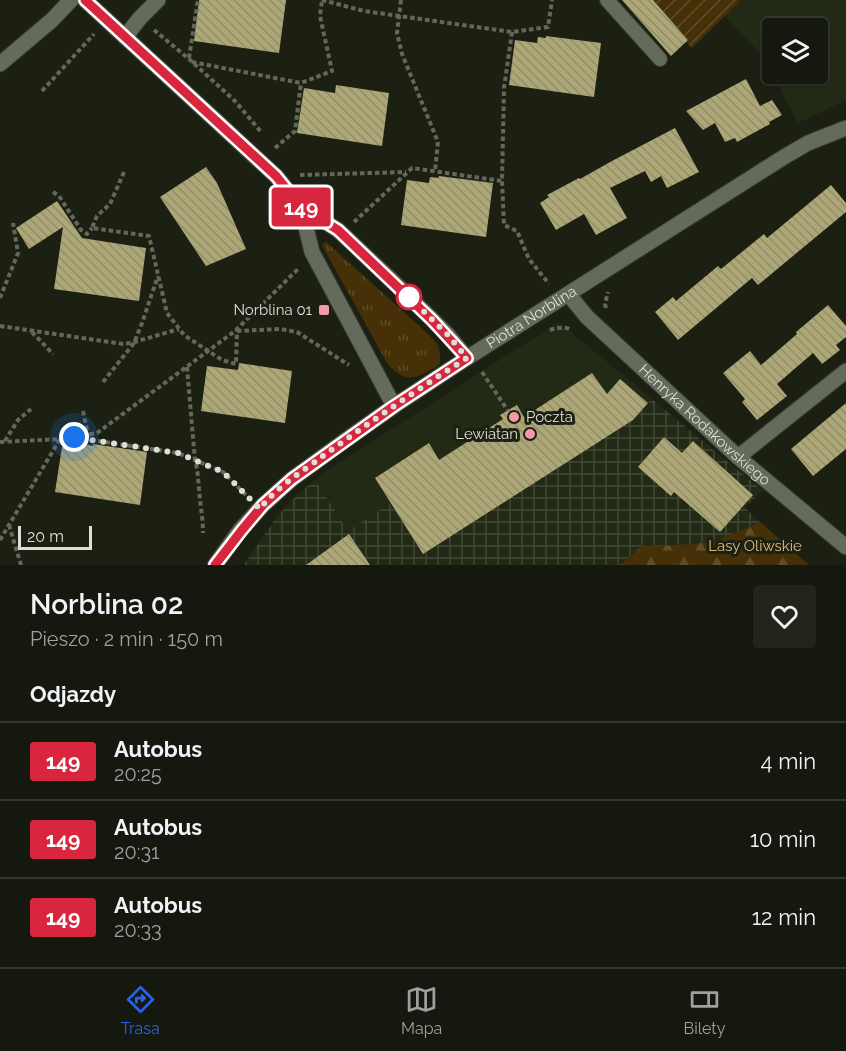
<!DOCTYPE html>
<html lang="pl">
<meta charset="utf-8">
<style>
body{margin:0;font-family:Raleway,sans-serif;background:#22251c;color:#f1f3f6;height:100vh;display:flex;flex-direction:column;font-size:22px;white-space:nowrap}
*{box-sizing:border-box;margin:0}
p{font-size:20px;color:#9da09e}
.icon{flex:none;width:33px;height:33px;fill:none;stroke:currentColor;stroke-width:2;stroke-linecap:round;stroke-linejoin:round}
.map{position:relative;height:565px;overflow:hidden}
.sheet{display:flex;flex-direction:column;background:#15180e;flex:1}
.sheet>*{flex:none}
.badge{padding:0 12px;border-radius:4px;font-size:21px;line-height:39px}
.buttons{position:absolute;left:762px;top:18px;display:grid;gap:12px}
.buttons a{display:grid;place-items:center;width:66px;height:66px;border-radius:6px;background:#15180e;box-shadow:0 2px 4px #0004,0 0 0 2px #34372e;font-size:30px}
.scale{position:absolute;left:18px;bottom:15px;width:74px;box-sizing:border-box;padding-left:6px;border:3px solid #dbdfd6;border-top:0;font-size:16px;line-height:21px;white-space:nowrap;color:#dbdfd6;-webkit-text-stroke:4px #1c2013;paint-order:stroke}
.you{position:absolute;width:30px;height:30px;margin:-15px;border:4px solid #fff;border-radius:50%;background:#1a73e8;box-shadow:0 0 0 9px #1a73e833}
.map>.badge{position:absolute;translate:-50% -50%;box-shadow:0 0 0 3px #fff}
h2{padding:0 30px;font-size:22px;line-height:54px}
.round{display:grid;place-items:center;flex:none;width:63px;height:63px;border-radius:6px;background:#22251c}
.headline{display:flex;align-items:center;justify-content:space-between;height:102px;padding:0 30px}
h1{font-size:28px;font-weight:600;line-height:45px}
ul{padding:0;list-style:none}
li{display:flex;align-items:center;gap:18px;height:78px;padding:0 30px;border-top:2px solid #34372e}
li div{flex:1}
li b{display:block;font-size:22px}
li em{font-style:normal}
li .badge{min-width:66px;font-weight:700;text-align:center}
.menu{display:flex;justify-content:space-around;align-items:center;height:84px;border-top:2px solid #34372e;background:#15180e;font-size:16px;color:#9da09e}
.menu a{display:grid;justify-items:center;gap:3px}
.menu .current{color:#2563eb}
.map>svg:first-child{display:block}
.built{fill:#222915;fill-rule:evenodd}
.industrial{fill:url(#industrial-grid)}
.grass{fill:url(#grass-tufts)}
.forest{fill:url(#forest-firs)}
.garden{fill:url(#garden-furrows)}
.building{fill:url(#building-back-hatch)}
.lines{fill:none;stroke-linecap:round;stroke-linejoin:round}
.service-casing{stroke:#353930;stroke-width:16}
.minor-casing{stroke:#353930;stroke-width:17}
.path{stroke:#63675c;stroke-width:4;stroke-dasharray:4.5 3;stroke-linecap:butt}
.service{stroke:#656b5b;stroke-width:14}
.minor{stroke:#656b5b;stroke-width:15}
.line-casing{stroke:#fff;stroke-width:14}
.line{stroke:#d7263d;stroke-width:9}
.walk{stroke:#dbdfd6;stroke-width:6;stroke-dasharray:0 10.8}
.stop-dot{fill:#fff;stroke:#d7263d;stroke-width:3}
.poi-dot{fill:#f49aa4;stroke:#1c2013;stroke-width:2}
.labels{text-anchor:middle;stroke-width:6;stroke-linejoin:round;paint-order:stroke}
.poi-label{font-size:15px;fill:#dbdfd6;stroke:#1c2013;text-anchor:end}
.street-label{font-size:15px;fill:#dbdfd6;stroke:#1c2013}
.park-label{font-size:15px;fill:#e3bb7a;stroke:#1c2013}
</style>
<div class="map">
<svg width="846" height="565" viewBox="0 0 846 565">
<defs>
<pattern id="industrial-grid" width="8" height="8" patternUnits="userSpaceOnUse" patternTransform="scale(1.5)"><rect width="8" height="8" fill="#222915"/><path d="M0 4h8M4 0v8" fill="none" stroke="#424836"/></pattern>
<pattern id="grass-tufts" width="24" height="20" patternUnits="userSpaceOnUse" patternTransform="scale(1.5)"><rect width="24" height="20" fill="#453007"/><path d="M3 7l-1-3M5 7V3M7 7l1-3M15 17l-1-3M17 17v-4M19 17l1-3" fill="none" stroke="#5f4e2a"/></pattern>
<pattern id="forest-firs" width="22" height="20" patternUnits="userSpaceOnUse" patternTransform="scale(1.5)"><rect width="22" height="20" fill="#453007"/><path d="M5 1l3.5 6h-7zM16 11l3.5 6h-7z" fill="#5f4e2a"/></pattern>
<pattern id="garden-furrows" width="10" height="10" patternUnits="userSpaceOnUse" patternTransform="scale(1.5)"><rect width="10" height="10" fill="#453007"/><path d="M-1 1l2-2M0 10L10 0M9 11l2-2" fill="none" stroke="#5f4e2a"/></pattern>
<pattern id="building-back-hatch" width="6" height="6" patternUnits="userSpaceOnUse" patternTransform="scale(1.5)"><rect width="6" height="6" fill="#ada677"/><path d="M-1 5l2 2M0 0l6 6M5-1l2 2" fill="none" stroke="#928d69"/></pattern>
</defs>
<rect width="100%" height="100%" fill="#1c2013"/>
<g class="built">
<path d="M741 0H846V100L798 123 762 55 724 16ZM772 28H818V74H772Z"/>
<polygon points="559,322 652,399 633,420 626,422 423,554 348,532 315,480 326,471"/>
</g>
<polygon class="industrial" points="652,399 762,490 745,508 760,522 714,542 661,546 643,545 620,565 244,565 278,515 300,492 315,480 348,531 391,503 423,554 626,422 633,420"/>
<path class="grass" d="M326 242 427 333C438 344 441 347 440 364 418 377 408 387 387 363L322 245Z"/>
<polygon class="forest" points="760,522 809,565 620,565 643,545 661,546 714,542"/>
<polygon class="garden" points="653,0 741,0 692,48 686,42 688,40"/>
<g class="building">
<polygon points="199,0 286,0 279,53 194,41"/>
<polygon points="622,0 653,0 688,40 671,56"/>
<polygon points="546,36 601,43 594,97 509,85 515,40 537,43 538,37 546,38"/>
<polygon points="746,79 760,106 772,100 782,115 769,122 770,124 737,142 735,138 725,142 715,123 703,130 686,111"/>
<polygon points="336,85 389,93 382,146 297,133 304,88 335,93"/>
<polygon points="675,128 699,172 667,188 661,176 651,182 645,171 610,188 627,218 596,235 584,214 556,230 540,203 549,197 547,195 579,178 580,179 612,161"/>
<polygon points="206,167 217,183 246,249 206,266 160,197"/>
<polygon points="439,176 493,183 486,237 401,225 407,180 429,183 430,177 438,178"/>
<polygon points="831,185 846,203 846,212 758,285 752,278 678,340 655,312 673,297 676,301 718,266 721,269 764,234 767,238"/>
<polygon points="57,201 82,238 146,248 139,301 54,289 63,227 29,249 16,228"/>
<polygon points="828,305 846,326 846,337 836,345 840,350 822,364 813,353 777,384 787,396 757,420 742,402 745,399 723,373 750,351 761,365 797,334 796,332"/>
<polygon points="239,363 292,371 285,423 201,411 207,366 238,370"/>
<polygon points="592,373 607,394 620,379 648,403 633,420 423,554 375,478 429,443 439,460 503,419 500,415 517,405 524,417"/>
<polygon points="846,403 846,449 813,476 791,449"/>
<polygon points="664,437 682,453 693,441 753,495 720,532 674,492 671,496 638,467"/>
<polygon points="84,444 93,446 93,444 147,452 140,505 55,492 62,447 83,450"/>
<polygon points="349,534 370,565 306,565"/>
</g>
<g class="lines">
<defs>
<polyline id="service" points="607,0 660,59"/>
<g id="minor">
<polyline points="85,0 276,176 301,207 338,230 403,291 447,334 467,358"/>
<polyline points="125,37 140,18 158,0"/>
<polyline points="0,64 52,20 71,0"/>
<polyline points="301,207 312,252 394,406"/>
<path id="s1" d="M569 295 587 317 738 457 846 547"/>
<polyline points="738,457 846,371"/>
<path id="s2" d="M215 565 241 529 263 505 292 479 347 439 394 406 467 358 784 157 808 143 846 128"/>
</g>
</defs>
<use href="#service" class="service-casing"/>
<use href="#minor" class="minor-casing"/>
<g class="path">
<polyline points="322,0 364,11 512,32 548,27 552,0"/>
<polyline points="401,0 397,33 402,54 438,142 435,171"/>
<polyline points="154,30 189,59 235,101 261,132"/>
<polyline points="512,32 504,88 502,181 504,225 517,231 529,259 549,284"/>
<polyline points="189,58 198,0"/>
<polyline points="192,62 301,83 332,71 320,16 322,0"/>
<polyline points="42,91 94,34"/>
<polyline points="275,148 295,131 301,83"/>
<polyline points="124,172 110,204 97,216 92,228 149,236 167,313 184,335 222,360 236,364 237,330"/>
<polyline points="300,175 406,172"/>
<polyline points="53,192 59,196 81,230 87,234 92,228"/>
<polyline points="354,222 412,168 502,181"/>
<polyline points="0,298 18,253 13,223"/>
<polyline points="606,308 605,304 608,292"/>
<polyline points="0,326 123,344 131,343 179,329"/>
<path d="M550 330C556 328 566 326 571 330"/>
<polyline points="237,331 280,329 297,332 349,365"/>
<polyline points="32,332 53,354"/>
<path d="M187 367 195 461C198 470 198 480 199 489 200 504 203 518 203 533"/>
<polyline points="482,372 508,411"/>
<polyline points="103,382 134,343 142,323 158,276"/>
<polyline points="83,411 88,435 91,440 178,453 223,472 247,496"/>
<polyline points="5,441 18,420 31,409"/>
<polyline points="0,442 60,439 97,433 235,331 299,268"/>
<polyline points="9,525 21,565"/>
<polyline points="0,540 60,439"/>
</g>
<use href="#service" class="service"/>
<use href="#minor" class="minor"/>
</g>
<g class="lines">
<defs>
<polyline id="line" points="85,0 276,176 301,207 338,230 432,320 467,358 394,406 292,479 263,505 242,530 215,565"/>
</defs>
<use href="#line" class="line-casing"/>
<use href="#line" class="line"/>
<path class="walk" d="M74 437 88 435 91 440 178 453 223 472 260 509C274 489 303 471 323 456 370 422 418 389 467 358L447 334 403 291 409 297"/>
</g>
<circle class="stop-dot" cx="409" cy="297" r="12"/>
<g class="poi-dot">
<rect x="318" y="304" width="12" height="12" rx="3"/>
<circle cx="514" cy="417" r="6"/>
<circle cx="530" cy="434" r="6"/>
</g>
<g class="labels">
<g class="poi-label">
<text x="312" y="315">Norblina 01</text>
<text x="526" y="422" text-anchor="start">Poczta</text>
<text x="518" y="439">Lewiatan</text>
</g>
<g class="street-label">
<text dy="5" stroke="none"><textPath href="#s2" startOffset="405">Piotra Norblina</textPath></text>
<text dy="5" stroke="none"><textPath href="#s1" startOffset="188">Henryka Rodakowskiego</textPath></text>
</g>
<g class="park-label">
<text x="755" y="551">Lasy Oliwskie</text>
</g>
</g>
</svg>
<div class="buttons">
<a><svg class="icon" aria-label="layers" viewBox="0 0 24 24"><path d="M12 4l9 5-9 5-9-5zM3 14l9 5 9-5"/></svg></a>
</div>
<div class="scale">20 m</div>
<div class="you" style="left:74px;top:437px"></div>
<b class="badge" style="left:301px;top:207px;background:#d7263d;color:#fff">149</b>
</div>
<section class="sheet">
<div class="headline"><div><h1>Norblina 02</h1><p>Pieszo · 2 min · 150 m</p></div><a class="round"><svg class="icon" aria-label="heart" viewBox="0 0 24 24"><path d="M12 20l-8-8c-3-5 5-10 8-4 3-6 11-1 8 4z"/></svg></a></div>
<h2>Odjazdy</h2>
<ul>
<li><span class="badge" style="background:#d7263d;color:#fff">149</span><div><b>Autobus</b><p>20:25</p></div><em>4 min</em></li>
<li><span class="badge" style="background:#d7263d;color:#fff">149</span><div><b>Autobus</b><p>20:31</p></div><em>10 min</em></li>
<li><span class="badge" style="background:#d7263d;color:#fff">149</span><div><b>Autobus</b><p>20:33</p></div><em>12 min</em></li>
</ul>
</section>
<nav class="menu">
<a class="current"><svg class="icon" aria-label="directions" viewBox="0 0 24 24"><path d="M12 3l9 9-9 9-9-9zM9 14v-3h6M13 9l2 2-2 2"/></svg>Trasa</a>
<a><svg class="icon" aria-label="map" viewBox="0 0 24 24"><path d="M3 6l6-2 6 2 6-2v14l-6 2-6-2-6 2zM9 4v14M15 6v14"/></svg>Mapa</a>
<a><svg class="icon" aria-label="tickets" viewBox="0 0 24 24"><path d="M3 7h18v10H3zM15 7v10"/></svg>Bilety</a>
</nav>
